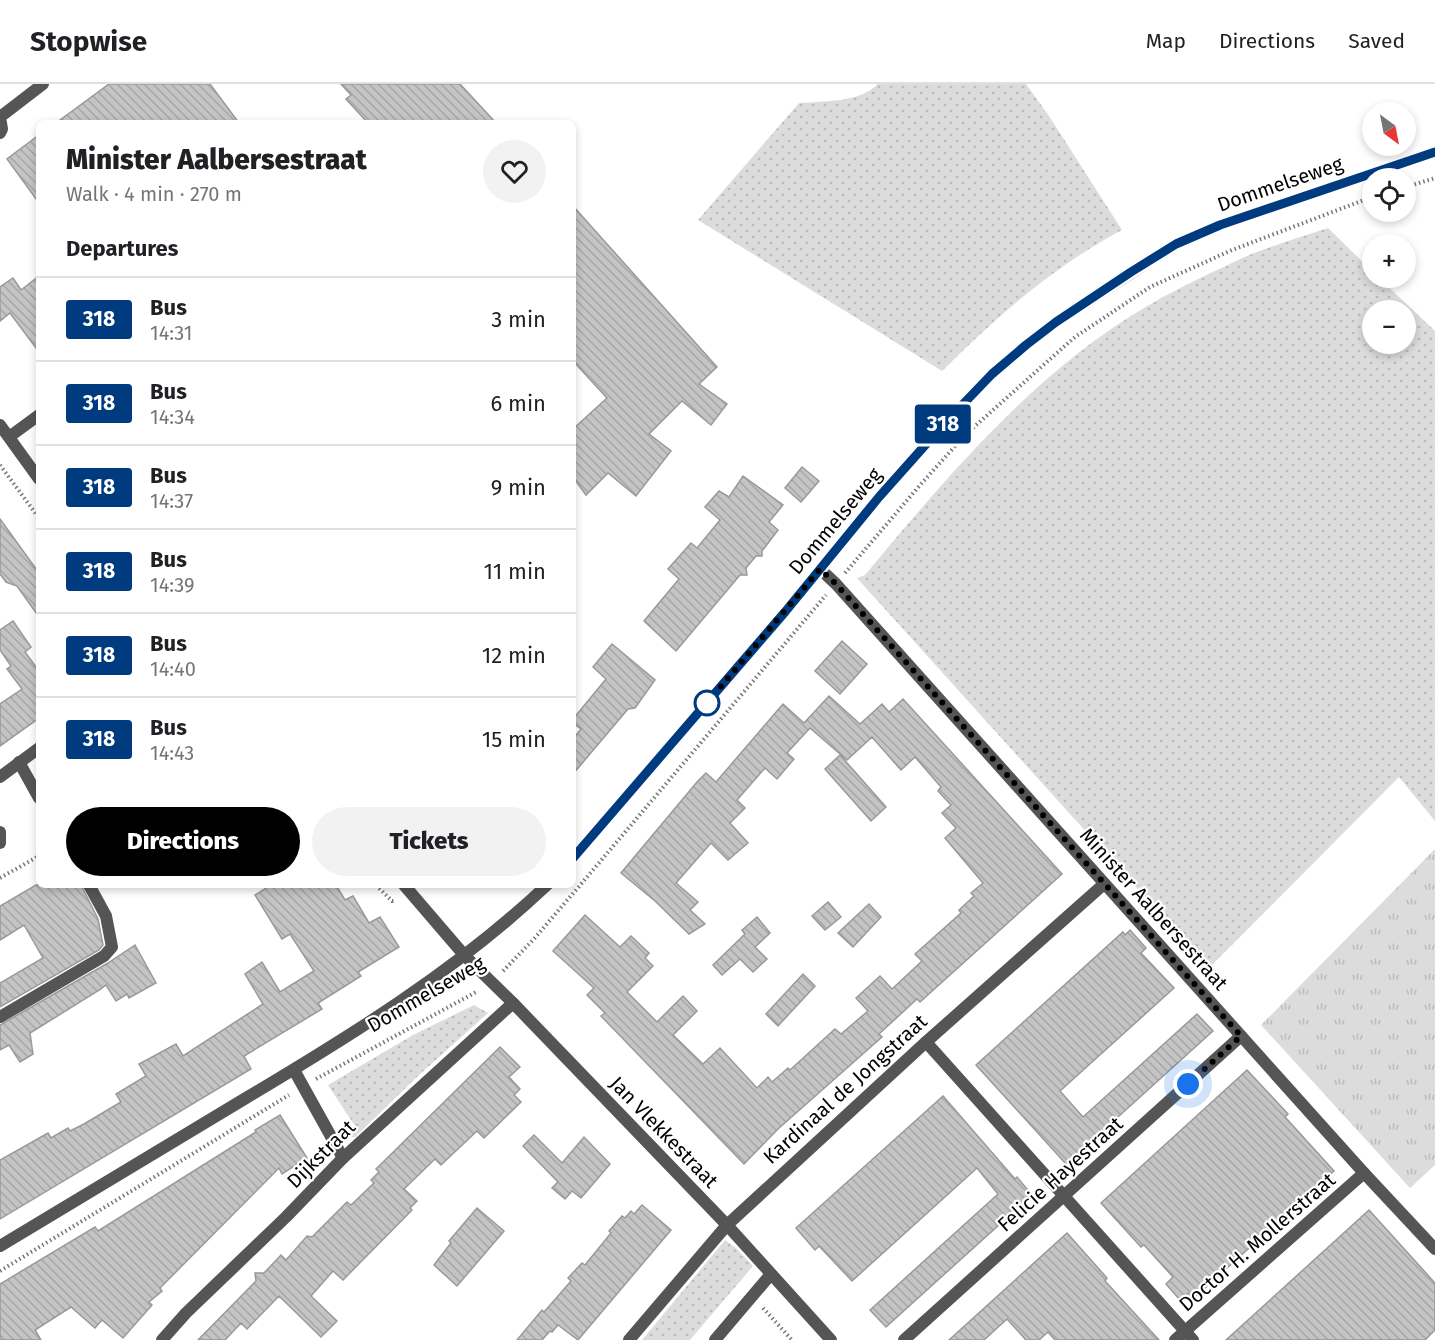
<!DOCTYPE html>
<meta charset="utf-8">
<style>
body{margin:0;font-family:"Fira Sans",sans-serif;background:#f2f2f2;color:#202124;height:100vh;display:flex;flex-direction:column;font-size:22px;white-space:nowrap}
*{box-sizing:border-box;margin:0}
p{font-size:20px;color:#757577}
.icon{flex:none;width:33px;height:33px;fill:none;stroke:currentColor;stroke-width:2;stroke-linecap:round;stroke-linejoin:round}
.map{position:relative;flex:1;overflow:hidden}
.drawer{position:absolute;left:36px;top:36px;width:540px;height:768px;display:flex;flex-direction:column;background:#fff;border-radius:9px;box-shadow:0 3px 9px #0003}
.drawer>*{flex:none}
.badge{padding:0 12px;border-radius:4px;font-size:21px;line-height:39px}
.needle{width:39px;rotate:148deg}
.fabs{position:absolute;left:1362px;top:18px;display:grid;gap:12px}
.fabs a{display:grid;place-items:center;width:54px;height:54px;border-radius:50%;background:#fff;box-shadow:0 3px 9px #0003;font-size:30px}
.you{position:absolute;width:30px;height:30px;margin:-15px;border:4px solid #fff;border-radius:50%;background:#1a73e8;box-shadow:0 0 0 9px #1a73e833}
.map>.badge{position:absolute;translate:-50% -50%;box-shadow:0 0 0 3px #fff}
h2{padding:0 30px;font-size:22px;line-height:54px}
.round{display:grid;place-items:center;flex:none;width:63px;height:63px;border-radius:32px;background:#f2f2f2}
.overview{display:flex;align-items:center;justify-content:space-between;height:102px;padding:0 30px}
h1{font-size:28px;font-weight:800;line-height:45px}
.cta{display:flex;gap:12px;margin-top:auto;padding:12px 30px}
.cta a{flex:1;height:69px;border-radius:36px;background:#000;color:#fff;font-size:24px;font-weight:800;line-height:69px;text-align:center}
.cta a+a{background:#f2f2f2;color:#202124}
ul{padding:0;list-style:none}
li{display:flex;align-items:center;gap:18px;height:84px;padding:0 30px;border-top:2px solid #e0e0e0}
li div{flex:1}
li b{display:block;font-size:22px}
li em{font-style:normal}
li .badge{min-width:66px;font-weight:700;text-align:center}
header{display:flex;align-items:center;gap:36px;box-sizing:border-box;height:84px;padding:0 30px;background:#fff;border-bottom:2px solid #e0e0e0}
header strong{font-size:28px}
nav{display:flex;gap:33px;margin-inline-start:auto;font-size:21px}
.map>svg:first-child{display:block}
.grass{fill:url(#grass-dots);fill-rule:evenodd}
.park{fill:url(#park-tufts)}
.building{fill:url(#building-back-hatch);stroke:#999;stroke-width:1.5}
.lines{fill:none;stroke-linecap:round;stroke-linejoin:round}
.path{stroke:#777;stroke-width:4;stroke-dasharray:1.5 3;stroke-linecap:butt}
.service{stroke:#555;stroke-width:12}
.minor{stroke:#555;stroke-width:12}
.tertiary{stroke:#555;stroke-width:12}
.line-casing{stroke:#fff;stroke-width:14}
.line{stroke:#003b80;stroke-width:9}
.walk{stroke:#000;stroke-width:6;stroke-dasharray:0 10.8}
.stop-dot{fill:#fff;stroke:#003b80;stroke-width:3}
.labels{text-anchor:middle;stroke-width:4.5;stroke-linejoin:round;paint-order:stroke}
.street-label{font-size:20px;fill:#000;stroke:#fff}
</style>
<header>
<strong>Stopwise</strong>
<nav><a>Map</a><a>Directions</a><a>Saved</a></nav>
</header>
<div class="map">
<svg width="1435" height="1256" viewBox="0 0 1435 1256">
<defs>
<pattern id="grass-dots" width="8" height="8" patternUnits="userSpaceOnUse" patternTransform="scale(1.5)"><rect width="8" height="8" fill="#dcdcdc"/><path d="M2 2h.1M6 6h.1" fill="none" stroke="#bbb" stroke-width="1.8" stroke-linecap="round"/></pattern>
<pattern id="park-tufts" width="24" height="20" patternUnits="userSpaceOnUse" patternTransform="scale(1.5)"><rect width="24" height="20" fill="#dcdcdc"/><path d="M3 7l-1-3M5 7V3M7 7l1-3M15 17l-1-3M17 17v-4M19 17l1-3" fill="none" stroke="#bbb"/></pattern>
<pattern id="building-back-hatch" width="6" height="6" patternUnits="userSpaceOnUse" patternTransform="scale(1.5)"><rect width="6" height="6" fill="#c4c4c4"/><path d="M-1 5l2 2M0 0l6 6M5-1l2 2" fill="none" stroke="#a7a7a7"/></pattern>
</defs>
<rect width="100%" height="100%" fill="#fff"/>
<g class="grass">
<path d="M878 0H1026L1049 32 1122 146C1054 182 996 233 942 287L698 136 799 19C826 17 858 19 878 0Z"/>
<path d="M1328 144 1372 187V194H1379L1435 247V737L1399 693 1209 884 857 494 865 491C945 395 1035 288 1144 224 1167 210 1192 198 1217 186 1229 181 1241 174 1254 169 1278 160 1303 152 1328 144ZM1406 226V260H1372V226Z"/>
<polygon points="474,921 488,929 418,992 355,1053 345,1053 355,1042 328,1001 413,951"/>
<polygon points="725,1156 736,1164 753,1182 690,1256 642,1256"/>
</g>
<polygon class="park" points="1435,765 1435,1081 1410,1104 1261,941"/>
<g class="building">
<polygon points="109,0 210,0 239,39 56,39"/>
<polygon points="341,0 460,0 496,39 368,39 346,15 351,11"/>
<polygon points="39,51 39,119 7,75"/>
<polygon points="573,122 717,283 699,300 727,320 711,341 682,317 649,350 671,367 636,412 608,389 586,411 573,393 573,345 607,314 573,277"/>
<polygon points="39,192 39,268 10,229 0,237 0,203 13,194 21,206"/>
<polygon points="802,383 819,397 801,418 785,404"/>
<polygon points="743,392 783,421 769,438 778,446 762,467 762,472 756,472 746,484 747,491 740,491 676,567 644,537 679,495 668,485 691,459 697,464 720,436 705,423 719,407 729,413"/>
<polygon points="0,435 39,489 39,533 17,502 6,498 0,490"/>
<polygon points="13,537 31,563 25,568 39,587 39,634 0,662 0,620 22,605 7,585 11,582 0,566 0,546"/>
<polygon points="842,557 867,580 840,610 815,587"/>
<polygon points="612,560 655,596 635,624 628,625 573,690 573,655 581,645 573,639 573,635 606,595 593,583"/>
<polygon points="829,612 860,640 882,620 889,628 903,615 1062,790 920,918 917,915 879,950 882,953 778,1045 744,1080 601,932 605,929 587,911 594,904 553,867 585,831 620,863 631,852 649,869 645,874 653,882 627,908 657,938 683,912 697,927 673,951 703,980 720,964 757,1004 768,993 772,998 788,984 790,986 835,945 841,950 868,927 856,914 880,892 892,905 922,877 915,870 961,829 959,826 974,812 971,809 983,799 945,754 956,744 942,729 951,721 938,707 941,703 915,673 901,686 872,653 847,676 810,644 787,669 794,675 777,695 765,684 737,716 745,724 730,739 748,759 728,776 711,759 676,799 698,818 690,826 705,840 689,850 655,817 621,789 697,698 706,689 716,698 783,620 804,639"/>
<polygon points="840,671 886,723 871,737 825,685"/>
<polygon points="36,801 81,801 98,835 103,861 99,866 0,923 0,899 43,874 24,841 0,856 0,822"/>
<polygon points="271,801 336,801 345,816 353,812 369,839 380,833 399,863 358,888 361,892 318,919 322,925 244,972 251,985 0,1135 0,1076 48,1049 51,1054 68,1044 70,1047 84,1040 121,1018 116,1010 146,992 139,980 176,960 183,972 263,920 245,890 262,878 280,908 314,887 290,850 282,855 255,811"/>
<polygon points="828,818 841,833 825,846 812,832"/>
<polygon points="869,820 881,833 853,863 838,849"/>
<polygon points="757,833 770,849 755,863 767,875 753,888 740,875 722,891 713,881 745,850 742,846"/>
<polygon points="1130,846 1146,864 1141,869 1174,904 1060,1007 1083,1033 1197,930 1213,947 1066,1080 976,981 1123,848 1125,851"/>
<polygon points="135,861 156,899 129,914 127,910 116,917 106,901 101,905 30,949 33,970 20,978 9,961 0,966 0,941 108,879"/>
<polygon points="803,890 815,902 778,942 766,930"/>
<polygon points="500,963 520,983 509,993 520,1005 514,1011 521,1018 484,1054 477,1047 441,1081 435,1075 404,1105 417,1117 410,1124 412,1126 343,1196 333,1187 311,1212 337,1237 321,1253 279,1212 247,1245 241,1239 225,1256 198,1256 256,1197 255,1189 264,1189 281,1171 286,1176 307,1152 312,1153 347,1118 351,1121 374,1099 371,1096 379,1088 376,1085"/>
<polygon points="1247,986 1288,1030 1285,1033 1334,1087 1193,1215 1188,1209 1180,1216 1166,1200 1173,1193 1144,1161 1141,1163 1101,1119"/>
<polygon points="943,1012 1015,1095 1017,1093 1032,1111 886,1243 870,1226 998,1110 977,1084 852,1197 819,1162 815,1166 796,1144"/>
<polygon points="280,1031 307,1074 282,1090 279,1084 160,1204 162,1207 149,1218 152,1221 123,1254 102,1236 95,1244 71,1223 35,1246 41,1256 0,1256 0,1200 95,1143 98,1147 256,1048 255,1046"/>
<polygon points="534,1051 562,1079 584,1053 610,1080 581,1114 572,1107 565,1115 552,1104 558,1098 523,1062"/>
<polygon points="642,1121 671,1146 578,1256 558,1241 552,1248 550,1247 542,1256 517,1256 542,1226 544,1228 558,1212 571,1197 568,1194 582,1179 585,1181 611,1149 609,1147 622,1132 625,1134 631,1127 634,1130"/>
<polygon points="477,1124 504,1147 457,1202 434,1181 451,1159 449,1157"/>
<polygon points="1369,1126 1435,1199 1435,1246 1425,1256 1226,1256"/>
<polygon points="1067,1149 1107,1194 1105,1197 1159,1256 1055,1256 1048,1248 1039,1256 1026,1256 1007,1235 984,1256 949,1256"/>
</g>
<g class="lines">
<g class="path">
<polyline points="1406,103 1435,94"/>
<polyline points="0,381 39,434"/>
<polyline points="845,489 921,400 966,350 1075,253 1150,203 1232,166 1372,113"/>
<polyline points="0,794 39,772"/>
<polyline points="376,801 392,817 396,817"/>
<polyline points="503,887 533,856 576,806 826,511"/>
<polyline points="316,995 478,907"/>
<polyline points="0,1187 289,1011"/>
<polyline points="763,1224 792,1256"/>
</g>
<g class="service">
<polyline points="0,49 2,45 0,33 43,0"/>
<polyline points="19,678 39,714"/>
<polyline points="0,933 104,872 112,863 106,832 89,801"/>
<polyline points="926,958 1193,1256"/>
</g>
<g class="minor">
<polyline points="0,341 39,395"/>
<polyline points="9,353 39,331"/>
<polyline points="820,485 836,500 1364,1089 1435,1165"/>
<polyline points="0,693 39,664"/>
<polyline points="0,748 0,759"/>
<polyline points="404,801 465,872 513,919 727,1141 831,1256"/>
<polyline points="294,986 343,1074"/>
<polyline points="162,1256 186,1229 286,1133 343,1074 513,919"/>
<polyline points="629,1256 727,1141 926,958 1104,800"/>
<polyline points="715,1256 771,1190"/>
<polyline points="904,1256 1241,952"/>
<polyline points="1175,1256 1364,1089"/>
</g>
<g class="tertiary">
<polyline points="573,774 785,528 879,413 943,340 992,290 1026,261 1056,238 1176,160 1220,141 1435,68"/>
<path d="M0 1162C82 1113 164 1064 246 1014 352 951 457 886 547 801"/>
</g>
</g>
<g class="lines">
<defs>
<polyline id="line" points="573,774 785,528 879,413 944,340 992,290 1026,261 1056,238 1131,188 1176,160 1220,141 1435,68"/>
</defs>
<use href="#line" class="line-casing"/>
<use href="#line" class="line"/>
<polyline class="walk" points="707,619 820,485 836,500 1241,952 1188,1000"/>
</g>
<circle class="stop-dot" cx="707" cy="619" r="12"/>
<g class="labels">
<g class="street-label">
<text transform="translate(1280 100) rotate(-19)" y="7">Dommelseweg</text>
<text transform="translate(835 437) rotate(-50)" y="7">Dommelseweg</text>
<text transform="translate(1154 825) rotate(48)" y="7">Minister Aalbersestraat</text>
<text transform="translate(426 910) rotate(-30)" y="7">Dommelseweg</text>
<text transform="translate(845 1005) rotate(-42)" y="7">Kardinaal de Jongstraat</text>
<text transform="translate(664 1048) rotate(46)" y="7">Jan Vlekkestraat</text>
<text transform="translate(321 1070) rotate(-45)" y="7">Dijkstraat</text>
<text transform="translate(1060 1090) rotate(-42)" y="7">Felicie Hayestraat</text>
<text transform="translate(1257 1158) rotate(-41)" y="7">Doctor H. Mollerstraat</text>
</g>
</g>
</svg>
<div class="fabs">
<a><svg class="needle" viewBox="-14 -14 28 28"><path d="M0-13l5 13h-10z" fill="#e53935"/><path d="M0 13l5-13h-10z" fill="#757577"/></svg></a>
<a><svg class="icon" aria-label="locate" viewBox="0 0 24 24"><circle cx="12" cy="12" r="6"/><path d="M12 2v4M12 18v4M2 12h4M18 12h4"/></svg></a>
<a>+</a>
<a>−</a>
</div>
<div class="you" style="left:1188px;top:1000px"></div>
<b class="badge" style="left:943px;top:340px;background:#003b80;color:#fff">318</b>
<section class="drawer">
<div class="overview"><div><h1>Minister Aalbersestraat</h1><p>Walk · 4 min · 270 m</p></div><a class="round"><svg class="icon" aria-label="heart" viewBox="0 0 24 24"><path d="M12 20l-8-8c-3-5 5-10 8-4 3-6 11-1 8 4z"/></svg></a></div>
<h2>Departures</h2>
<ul>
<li><span class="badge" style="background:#003b80;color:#fff">318</span><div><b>Bus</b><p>14:31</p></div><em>3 min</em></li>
<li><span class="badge" style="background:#003b80;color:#fff">318</span><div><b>Bus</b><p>14:34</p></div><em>6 min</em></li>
<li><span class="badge" style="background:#003b80;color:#fff">318</span><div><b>Bus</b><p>14:37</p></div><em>9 min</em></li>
<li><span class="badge" style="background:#003b80;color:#fff">318</span><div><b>Bus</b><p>14:39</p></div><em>11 min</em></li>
<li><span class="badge" style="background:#003b80;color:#fff">318</span><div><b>Bus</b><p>14:40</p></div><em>12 min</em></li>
<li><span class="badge" style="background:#003b80;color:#fff">318</span><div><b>Bus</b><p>14:43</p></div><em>15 min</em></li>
</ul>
<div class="cta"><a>Directions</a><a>Tickets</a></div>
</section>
</div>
